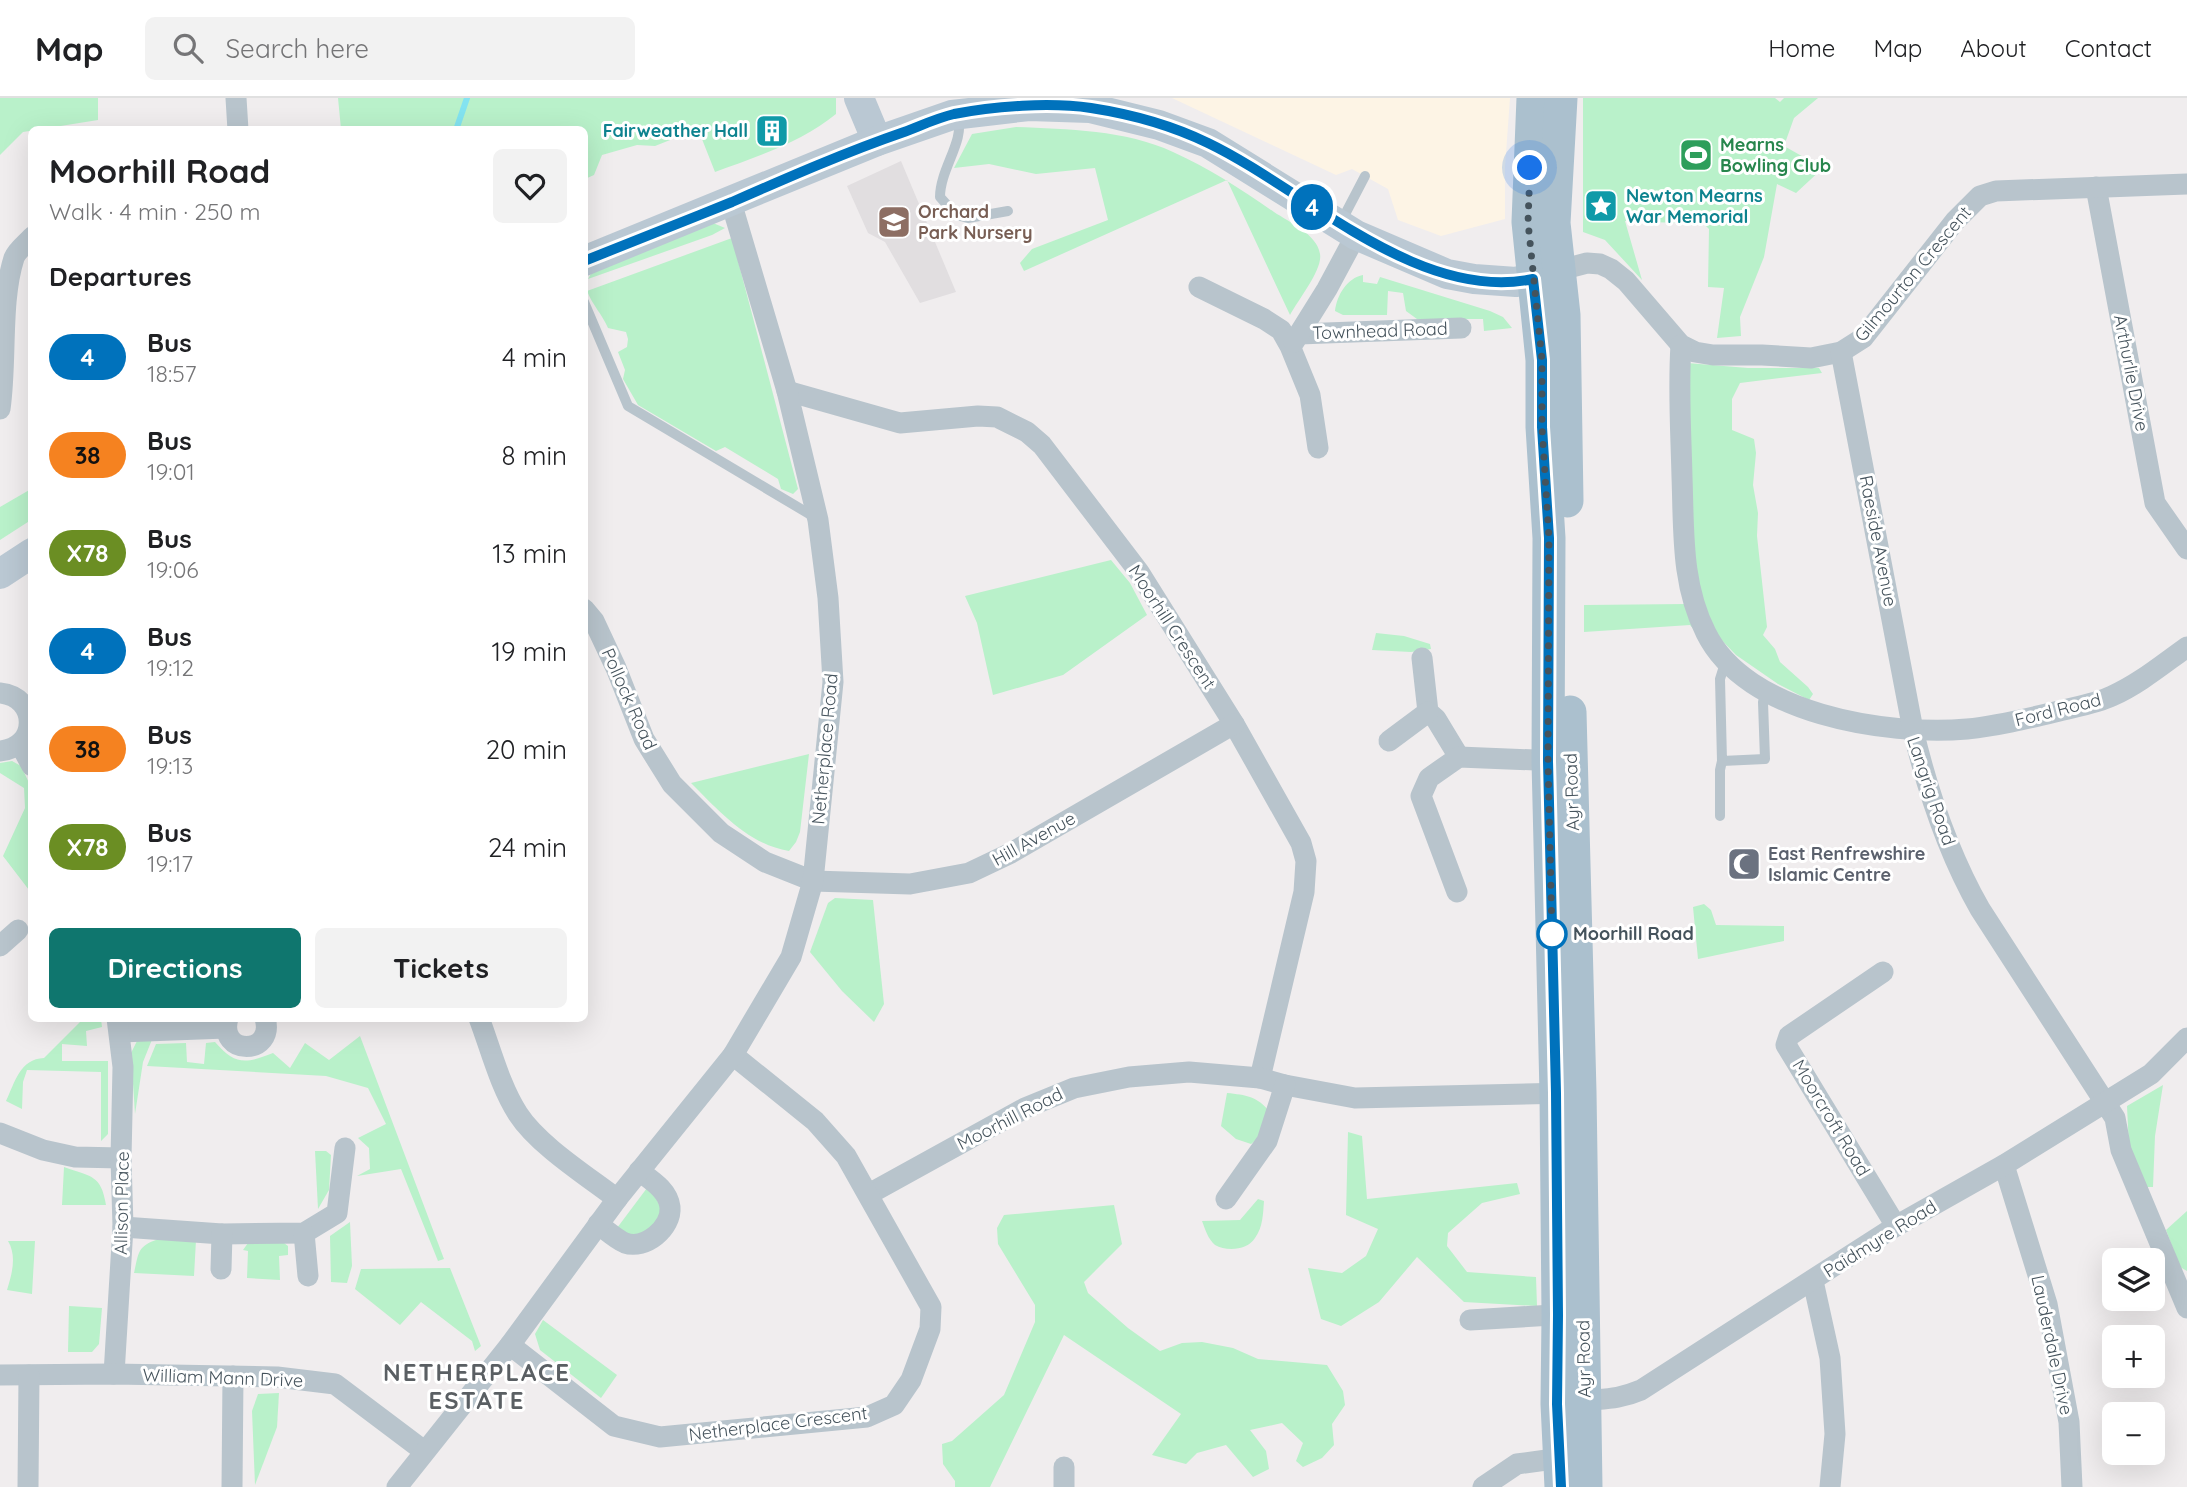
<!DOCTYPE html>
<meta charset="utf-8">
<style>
body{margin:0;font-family:Quicksand,sans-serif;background:#f2f2f2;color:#202124;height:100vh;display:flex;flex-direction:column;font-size:26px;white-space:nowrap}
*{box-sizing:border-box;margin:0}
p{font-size:23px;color:#757577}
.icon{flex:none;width:38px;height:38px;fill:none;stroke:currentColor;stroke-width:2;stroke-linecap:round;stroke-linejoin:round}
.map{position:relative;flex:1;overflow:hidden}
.details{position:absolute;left:28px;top:28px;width:560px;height:896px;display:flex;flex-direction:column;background:#fff;border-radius:10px;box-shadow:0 7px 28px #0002}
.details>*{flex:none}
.badge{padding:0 14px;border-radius:23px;font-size:24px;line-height:46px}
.fabs{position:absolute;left:2102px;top:1150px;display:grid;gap:14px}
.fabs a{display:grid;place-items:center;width:63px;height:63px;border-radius:10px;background:#fff;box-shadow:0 7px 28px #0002;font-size:35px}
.you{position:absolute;width:35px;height:35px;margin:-18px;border:5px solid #fff;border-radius:50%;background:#1a73e8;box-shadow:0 0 0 10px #1a73e833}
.map>.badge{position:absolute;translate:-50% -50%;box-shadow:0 0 0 4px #fff}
h2{padding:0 21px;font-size:26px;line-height:63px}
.round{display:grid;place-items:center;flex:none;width:74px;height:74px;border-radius:10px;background:#f2f2f2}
.overview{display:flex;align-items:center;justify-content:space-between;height:119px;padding:0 21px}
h1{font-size:33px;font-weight:700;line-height:52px}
.primary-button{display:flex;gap:14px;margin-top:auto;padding:14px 21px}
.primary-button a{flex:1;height:80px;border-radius:10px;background:#0f766e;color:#fff;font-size:28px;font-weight:700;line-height:80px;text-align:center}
.primary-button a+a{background:#f2f2f2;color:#202124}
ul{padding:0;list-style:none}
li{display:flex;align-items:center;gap:21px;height:98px;padding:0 21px}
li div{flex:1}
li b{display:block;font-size:26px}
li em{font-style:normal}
li .badge{min-width:77px;font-weight:700;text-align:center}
header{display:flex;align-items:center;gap:42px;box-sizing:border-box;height:98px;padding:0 35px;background:#fff;border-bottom:2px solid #e0e0e0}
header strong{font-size:33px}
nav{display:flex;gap:38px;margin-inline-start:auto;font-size:24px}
.search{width:490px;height:63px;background:#f2f2f2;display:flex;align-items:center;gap:18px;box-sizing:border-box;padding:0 24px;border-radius:10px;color:#757577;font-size:26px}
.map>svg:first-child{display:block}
.commercial{fill:#fdf4e5}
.education{fill:#e1dee0}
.green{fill:#b9f1ca}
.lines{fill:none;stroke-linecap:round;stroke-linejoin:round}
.stream{stroke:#83e3f0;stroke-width:6}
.lane{stroke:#b8c4cc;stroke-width:10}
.street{stroke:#b8c4cc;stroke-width:21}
.secondary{stroke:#bac8d3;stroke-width:30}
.primary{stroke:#abc0ce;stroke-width:33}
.line-casing{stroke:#fff;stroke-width:16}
.line{stroke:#0072bc;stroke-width:10}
.walk{stroke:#45535c;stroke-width:7;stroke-dasharray:0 12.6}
.stop-dot{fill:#fff;stroke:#0072bc;stroke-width:3.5}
.labels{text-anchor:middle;stroke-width:6;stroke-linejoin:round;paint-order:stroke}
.culture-label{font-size:18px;font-weight:bold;fill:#0d838f;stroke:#fff;text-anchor:end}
.leisure-label{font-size:18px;font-weight:bold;fill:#27864d;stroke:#fff;text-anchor:start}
.education-label{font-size:18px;font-weight:bold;fill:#785e54;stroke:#fff;text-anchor:start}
.street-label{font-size:18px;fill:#45535c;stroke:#fff}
.worship-label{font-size:18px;font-weight:bold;fill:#5b616d;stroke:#fff;text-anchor:start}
.stop-label{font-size:18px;font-weight:bold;fill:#45535c;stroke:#fff;text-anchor:start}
.district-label{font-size:24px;font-weight:bold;letter-spacing:2px;fill:#5a5f63;stroke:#fff}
</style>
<header>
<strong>Map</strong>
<div class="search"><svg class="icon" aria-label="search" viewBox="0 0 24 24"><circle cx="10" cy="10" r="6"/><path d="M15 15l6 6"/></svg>Search here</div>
<nav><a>Home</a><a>Map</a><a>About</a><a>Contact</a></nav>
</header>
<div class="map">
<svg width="2187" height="1389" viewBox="0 0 2187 1389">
<rect width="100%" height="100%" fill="#f0edee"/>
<polygon class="commercial" points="1172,0 1510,0 1505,69 1505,121 1441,138 1398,122 1388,91 1352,71 1336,77"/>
<polygon class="education" points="901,63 956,194 920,205 885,144 868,135 847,88"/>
<g class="green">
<polygon points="0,0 98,0 98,22 23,34 0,57"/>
<path d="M338 0H836V16C802 44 756 59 715 74L698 31 655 48 637 47 602 57 594 77 585 81 584 32 341 31Z"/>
<polygon points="1583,0 1775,0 1780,4 1784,0 1818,0 1794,20 1784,48 1823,70 1796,95 1777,86 1764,159 1740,219 1741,238 1717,240 1724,190 1708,189 1709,131 1704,126 1625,123 1642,182 1605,142 1583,134"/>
<path d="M1016 29C1067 31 1126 32 1173 54 1209 70 1242 92 1274 114 1289 124 1317 136 1320 156 1323 171 1298 202 1290 217L1227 82 1024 173 1020 165 1032 151 1108 122 1095 70 1036 76 989 66 954 70 972 36Z"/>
<polygon points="713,125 725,130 712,137 588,181 593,172"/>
<path d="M732 140 798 391 793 396 781 391 778 381 725 349 716 353 638 307 623 281 625 272 618 254 627 249 628 241 626 234 608 230C602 216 593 208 587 193Z"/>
<path d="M1363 177V184L1377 186 1380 179 1490 213 1503 219 1512 230 1484 233 1483 221H1417L1406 213 1403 195 1388 193 1387 217H1343L1335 213C1337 197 1347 180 1363 177Z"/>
<polygon points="1687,265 1748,270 1819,270 1822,275 1740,285 1732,301 1732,332 1754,341 1756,355 1753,387 1758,415 1757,438 1767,529 1763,537 1775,551 1780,564 1808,589 1813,596 1809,602 1778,586 1736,557 1710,530 1693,473"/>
<polygon points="31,391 31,422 0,442 0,409"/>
<polygon points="1111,462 1130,485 1147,517 1063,577 993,597 977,525 965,498"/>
<polygon points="1687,506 1701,540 1690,527 1584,534 1584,507"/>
<polygon points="1376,535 1404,538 1430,546 1431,551 1411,554 1372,552"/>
<path d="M809 656 800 734 796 744 789 753C749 747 718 712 691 685Z"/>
<polygon points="12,663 21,668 31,689 32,790 29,792 3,758 25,710 24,690 0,675 0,665"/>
<polygon points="835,800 873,802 884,906 874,924 842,893 810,854 828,805"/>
<polygon points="1704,806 1711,812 1716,827 1784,828 1784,843 1698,861 1693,809"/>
<path d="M83 921H101L102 929 86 933 87 948 62 946V963H108V1036L101 1043V974L27 972 23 984 22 1011 6 1003C15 984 20 961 44 960Z"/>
<path d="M360 938 444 1161 438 1163 401 1071 357 1078 370 1071 369 1050 358 1040 386 1026 368 990 326 978 147 968 156 946 186 945 187 964 204 966 206 945 215 944C235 967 245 966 273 955L290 970 305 945 329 962Z"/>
<polygon points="153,939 143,964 135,1016 131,955 138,941"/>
<polygon points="2163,987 2155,1038 2153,1089 2143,1089 2129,1050 2127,1008"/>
<path d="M1227 995C1246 997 1257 998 1270 1014L1262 1037 1251 1046 1236 1041 1221 1028Z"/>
<polygon points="1348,1034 1362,1038 1367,1101 1517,1085 1520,1096 1482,1105 1448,1135 1447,1148 1467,1174 1536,1179 1537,1208 1464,1204 1417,1159 1379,1204 1341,1228 1321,1221 1308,1170 1342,1175 1366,1158 1378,1131 1346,1117"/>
<polygon points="315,1053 326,1053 331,1057 329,1092 318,1111"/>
<path d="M64 1069C91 1079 101 1076 106 1107H62Z"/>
<polygon points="650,1086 663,1116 640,1141 614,1134"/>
<path d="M1258 1101 1264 1103C1263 1116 1263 1129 1255 1140 1248 1152 1227 1154 1215 1147 1208 1141 1205 1131 1202 1123L1240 1122Z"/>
<polygon points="1114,1107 1122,1146 1084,1184 1088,1195 1128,1230 1160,1253 1182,1245 1202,1244 1233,1250 1258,1261 1327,1267 1343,1293 1345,1307 1332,1326 1334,1347 1322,1360 1303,1369 1296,1363 1303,1345 1282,1325 1250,1332 1266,1353 1269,1371 1253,1379 1226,1347 1197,1355 1186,1366 1152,1357 1181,1316 1064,1237 990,1389 955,1389 955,1383 943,1366 942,1346 952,1343 1004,1297 1035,1224 1035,1207 998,1146 997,1130 1004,1117"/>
<polygon points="2187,1113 2187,1173 2180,1169 2166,1132"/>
<polygon points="350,1124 352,1168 347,1185 331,1184 330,1138"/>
<path d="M159 1141 196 1142 194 1178 134 1175C139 1154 137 1148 159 1141Z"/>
<path d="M8 1143H35L32 1196 7 1192C12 1176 17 1158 8 1143Z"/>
<polygon points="248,1145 284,1145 288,1148 288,1157 279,1158 280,1182 247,1180 248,1153 243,1152"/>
<polygon points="450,1170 481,1248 475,1253 472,1243 421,1204 400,1227 355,1191 361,1171"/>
<polygon points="69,1208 102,1210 99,1246 92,1254 68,1254"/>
<polygon points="543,1222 617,1277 601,1300 540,1252 535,1236"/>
<polygon points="279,1295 277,1329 255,1387 252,1313 258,1296"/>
</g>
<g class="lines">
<polyline class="stream" points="456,32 467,0"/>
<g class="lane">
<path d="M958 19C965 43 940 71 940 99L956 117 968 120 1008 113"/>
<polyline points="1341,124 1365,78"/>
<polyline points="584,204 628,308 816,420"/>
<polyline points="1726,562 1720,581 1722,663 1765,661 1763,604 1766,593"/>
<polyline points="1720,718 1720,672 1722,663"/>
</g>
<g class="street">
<polyline points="236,0 238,32"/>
<polyline points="2096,89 2155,405 2187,451"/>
<polyline points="1560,172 1587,165 1600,166 1611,171 1626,183 1681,247 1695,254 1713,257 1762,257 1811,260 1841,254 1863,240 1955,123 1980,98 1996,93 2187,86"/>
<polyline points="1199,189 1264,221 1281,232 1290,248 1310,297 1318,350"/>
<polyline points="1299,236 1461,230"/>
<polyline points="1294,244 1327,191 1356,137"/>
<path d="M1681 247C1678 291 1681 335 1682 379 1684 433 1681 486 1706 535 1746 616 1886 638 1967 631 1997 628 2026 621 2055 614 2074 609 2095 606 2112 598 2139 586 2163 566 2187 549"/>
<path d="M1841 254 1913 632C1928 695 1948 755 1980 811L2115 1020 2121 1052 2187 1210"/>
<polyline points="787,293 900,325 978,318 997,319 1027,334 1042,347 1139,474 1234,626 1301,745 1306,763 1304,794 1260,980"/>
<path d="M0 311C7 262 0 204 14 160 17 152 26 146 32 139"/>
<polyline points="584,511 594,523 616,570 644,641 672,686 721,735 765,764 813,783 910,786 969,775 1011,755 1234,626"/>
<polyline points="1422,560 1428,614 1436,621 1459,659"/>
<path d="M0 595C39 599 39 650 0 653"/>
<polyline points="1389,643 1428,614"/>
<polyline points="20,646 32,668"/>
<polyline points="1457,794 1421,698 1429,680 1459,659 1559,663"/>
<polyline points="0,848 18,832"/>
<polyline points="1883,874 1789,938 1786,947 1896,1128"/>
<path d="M228 920C217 958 276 958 265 920"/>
<path d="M479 920C491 952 500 988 518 1016 538 1047 587 1078 617 1101"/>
<polyline points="120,934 226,930"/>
<polyline points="0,1035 43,1052 75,1059 121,1060"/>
<polyline points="2004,1067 2047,1206 2069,1324 2072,1389"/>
<polyline points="869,1096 1025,1010 1074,990 1129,979 1189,974 1260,980 1285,987 1355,1000 1569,995"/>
<polyline points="1226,1101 1267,1043 1285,987"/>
<path d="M598 1126C606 1132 616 1141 625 1145 645 1152 672 1130 670 1109 668 1092 651 1082 639 1073"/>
<polyline points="123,1129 222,1136 304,1135 337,1115 345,1050"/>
<polyline points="304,1135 308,1178"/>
<polyline points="221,1171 222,1136"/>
<polyline points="1813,1183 1830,1260 1835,1336 1830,1389"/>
<polyline points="1470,1222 1569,1216"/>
<polyline points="510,1247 614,1328 660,1339 867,1319 894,1307 911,1282 930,1231 931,1209 846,1058 815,1023 733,957"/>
<polyline points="114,1276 123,1129 121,1060 123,969 117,920"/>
<polyline points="0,1277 114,1276 277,1279 335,1286 424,1353"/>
<path d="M1575 1304C1601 1300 1615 1303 1641 1292L1896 1128 2004 1067 2151 976 2187 940"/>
<polyline points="1064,1369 1064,1389"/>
<polyline points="28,1389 29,1277"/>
<polyline points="232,1389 233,1278"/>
<polyline points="397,1389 510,1247 617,1101 733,957 791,859 813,783 833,584 828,500 818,422 787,293 731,104"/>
<polyline points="1483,1389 1517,1366 1561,1360 1570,1357"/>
</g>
<g class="secondary">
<polyline points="859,0 877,43"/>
<polyline points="584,163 877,43 952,17 1029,8 1090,10 1159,27 1208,45 1356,137 1447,176 1474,181 1516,184 1557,173"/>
<polyline points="0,476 32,455"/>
</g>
<g class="primary">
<polyline points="1533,0 1528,124 1542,262 1542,329 1549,440 1548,663 1556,995 1558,1217 1557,1306 1561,1389"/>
<polyline points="1561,0 1554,125 1564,217 1567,403"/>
<polyline points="1570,614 1580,994 1586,1389"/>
</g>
</g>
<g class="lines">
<defs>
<path id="line" d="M584 163C634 143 683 124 732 104 789 79 846 54 904 34 920 28 937 20 954 16 995 8 1050 4 1091 10 1130 16 1173 28 1208 45 1304 91 1418 205 1533 181L1542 262V329L1549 440 1548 663 1556 995 1558 1217 1557 1306 1561 1389"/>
</defs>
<use href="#line" class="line-casing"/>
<use href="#line" class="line"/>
<polyline class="walk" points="1530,70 1528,124 1542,262 1542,329 1549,440 1548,663 1552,836"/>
</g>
<defs>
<symbol id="building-square" viewBox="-11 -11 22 22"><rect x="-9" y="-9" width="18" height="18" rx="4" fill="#0f9aa8" stroke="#fff"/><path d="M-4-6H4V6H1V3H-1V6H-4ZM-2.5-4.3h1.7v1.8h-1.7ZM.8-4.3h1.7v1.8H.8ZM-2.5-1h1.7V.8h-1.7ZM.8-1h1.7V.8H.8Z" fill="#fff"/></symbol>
<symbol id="stadium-square" viewBox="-11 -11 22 22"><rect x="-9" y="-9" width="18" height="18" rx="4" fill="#2e9e5b" stroke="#fff"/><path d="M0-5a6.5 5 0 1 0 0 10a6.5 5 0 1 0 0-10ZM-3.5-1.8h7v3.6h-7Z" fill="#fff"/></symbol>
<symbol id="sight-square" viewBox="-11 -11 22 22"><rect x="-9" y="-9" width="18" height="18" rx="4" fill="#0f9aa8" stroke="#fff"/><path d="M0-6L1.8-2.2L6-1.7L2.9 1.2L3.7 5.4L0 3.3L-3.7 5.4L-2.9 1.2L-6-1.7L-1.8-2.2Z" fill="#fff"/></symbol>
<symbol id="school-square" viewBox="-11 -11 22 22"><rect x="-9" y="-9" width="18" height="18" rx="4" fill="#8d6e63" stroke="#fff"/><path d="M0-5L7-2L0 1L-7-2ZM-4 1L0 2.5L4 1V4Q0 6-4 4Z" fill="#fff"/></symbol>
<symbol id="mosque-square" viewBox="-11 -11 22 22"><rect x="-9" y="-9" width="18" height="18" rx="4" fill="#6b7280" stroke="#fff"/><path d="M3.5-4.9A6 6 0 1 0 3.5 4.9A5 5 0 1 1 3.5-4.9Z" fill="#fff"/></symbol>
</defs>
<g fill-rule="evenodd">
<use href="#building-square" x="753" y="14" width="38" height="38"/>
<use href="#stadium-square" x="1677" y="38" width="38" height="38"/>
<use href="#sight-square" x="1582" y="89" width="38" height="38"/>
<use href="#school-square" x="875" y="105" width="38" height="38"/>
<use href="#mosque-square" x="1725" y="747" width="38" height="38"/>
</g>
<circle class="stop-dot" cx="1552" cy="836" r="14"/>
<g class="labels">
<g class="culture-label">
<text x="748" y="39">Fairweather Hall</text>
<text x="1626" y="104" text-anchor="start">Newton Mearns<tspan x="1626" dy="21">War Memorial</tspan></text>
</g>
<g class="leisure-label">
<text x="1720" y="53">Mearns<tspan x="1720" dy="21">Bowling Club</tspan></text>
</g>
<g class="education-label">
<text x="918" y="120">Orchard<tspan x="918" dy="21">Park Nursery</tspan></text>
</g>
<g class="street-label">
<text transform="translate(1913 176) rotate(-50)" y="6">Gilmourton Crescent</text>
<text transform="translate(1380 233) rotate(-2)" y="6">Townhead Road</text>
<text transform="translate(2131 275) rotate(79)" y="6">Arthurlie Drive</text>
<text transform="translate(1878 443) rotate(79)" y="6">Raeside Avenue</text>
<text transform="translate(1172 529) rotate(57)" y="6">Moorhill Crescent</text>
<text transform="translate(629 601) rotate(66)" y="6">Pollock Road</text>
<text transform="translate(2058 612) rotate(-14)" y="6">Ford Road</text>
<text transform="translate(825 651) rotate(-85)" y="6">Netherplace Road</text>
<text transform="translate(1931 693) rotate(71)" y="6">Langrig Road</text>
<text transform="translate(1572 694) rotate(-92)" y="6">Ayr Road</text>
<text transform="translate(1034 741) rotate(-29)" y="6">Hill Avenue</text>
<text transform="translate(1831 1020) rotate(59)" y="6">Moorcroft Road</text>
<text transform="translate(1010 1021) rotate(-27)" y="6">Moorhill Road</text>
<text transform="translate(122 1105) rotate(-89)" y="6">Allison Place</text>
<text transform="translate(1880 1141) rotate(-32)" y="6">Paidmyre Road</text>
<text transform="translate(2052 1247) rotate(78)" y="6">Lauderdale Drive</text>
<text transform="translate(1584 1261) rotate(-91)" y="6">Ayr Road</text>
<text transform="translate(223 1280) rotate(2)" y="6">William Mann Drive</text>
<text transform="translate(778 1326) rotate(-7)" y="6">Netherplace Crescent</text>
</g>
<g class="worship-label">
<text x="1768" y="762">East Renfrewshire<tspan x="1768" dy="21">Islamic Centre</tspan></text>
</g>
<g class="stop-label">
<text x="1573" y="842">Moorhill Road</text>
</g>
<g class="district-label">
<text x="477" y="1283">NETHERPLACE<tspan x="477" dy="28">ESTATE</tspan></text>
</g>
</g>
</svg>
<div class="fabs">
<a><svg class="icon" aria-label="layers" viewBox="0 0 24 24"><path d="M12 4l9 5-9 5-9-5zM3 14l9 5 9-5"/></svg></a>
<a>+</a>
<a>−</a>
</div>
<div class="you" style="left:1530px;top:70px"></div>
<b class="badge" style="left:1312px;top:109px;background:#0072bc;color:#fff">4</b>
<section class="details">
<div class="overview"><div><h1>Moorhill Road</h1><p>Walk · 4 min · 250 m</p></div><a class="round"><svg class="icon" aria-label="heart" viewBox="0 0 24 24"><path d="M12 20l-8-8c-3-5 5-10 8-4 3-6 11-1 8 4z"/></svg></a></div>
<h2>Departures</h2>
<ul>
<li><span class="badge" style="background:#0072bc;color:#fff">4</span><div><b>Bus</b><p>18:57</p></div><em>4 min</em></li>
<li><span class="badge" style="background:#f58220;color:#111">38</span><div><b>Bus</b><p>19:01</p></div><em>8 min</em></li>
<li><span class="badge" style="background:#6b8e23;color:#fff">X78</span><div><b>Bus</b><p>19:06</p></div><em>13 min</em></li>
<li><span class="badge" style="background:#0072bc;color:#fff">4</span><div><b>Bus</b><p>19:12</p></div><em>19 min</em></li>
<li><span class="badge" style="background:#f58220;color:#111">38</span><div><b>Bus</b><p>19:13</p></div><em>20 min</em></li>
<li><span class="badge" style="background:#6b8e23;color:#fff">X78</span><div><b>Bus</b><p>19:17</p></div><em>24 min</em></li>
</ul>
<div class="primary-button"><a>Directions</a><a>Tickets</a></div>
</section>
</div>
